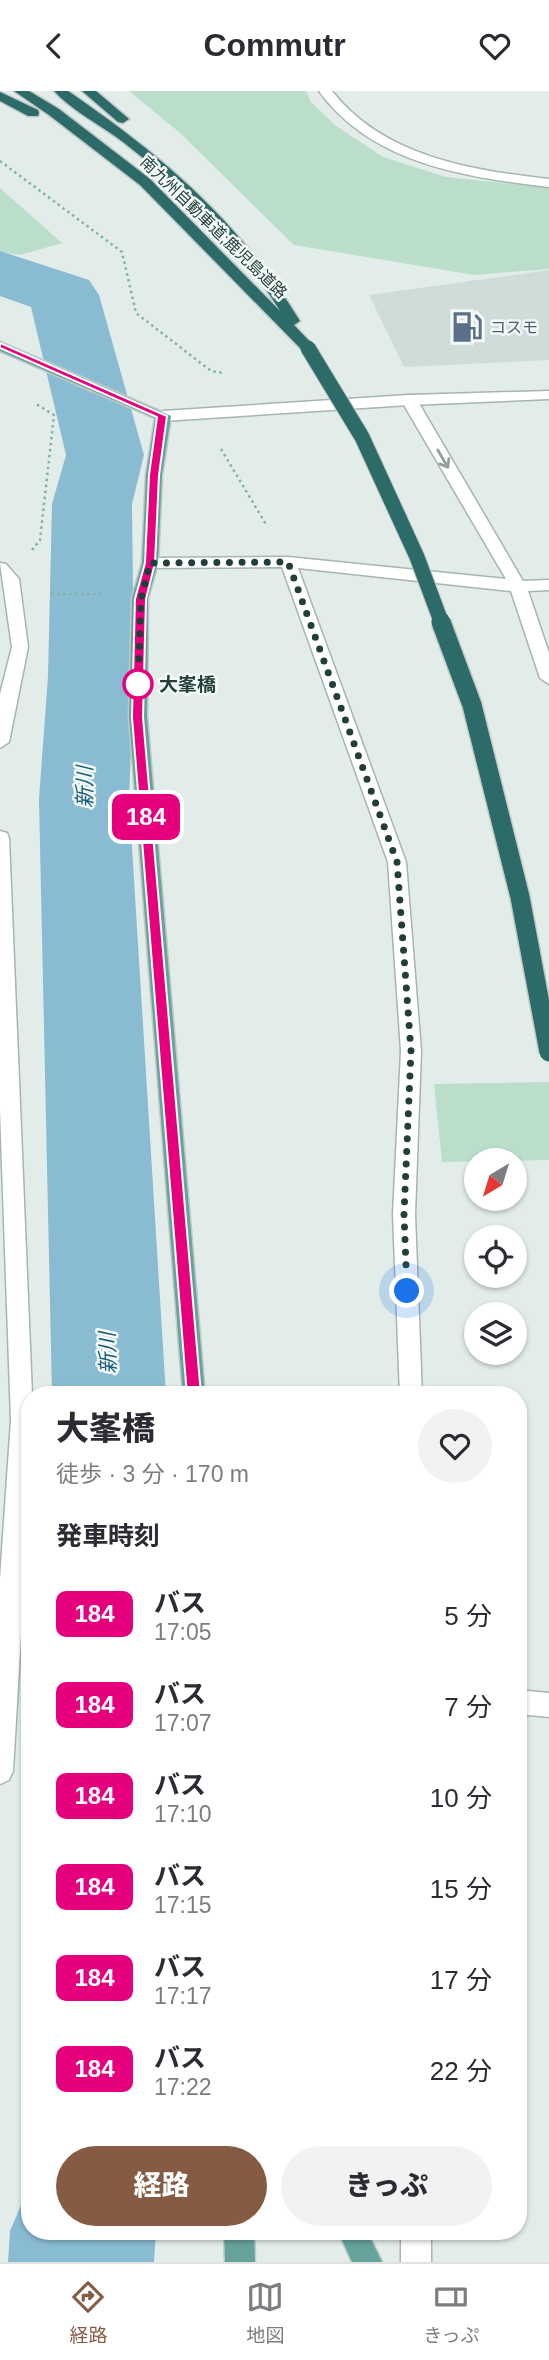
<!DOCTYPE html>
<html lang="ja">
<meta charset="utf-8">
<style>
body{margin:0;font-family:Arial,"Noto Sans JP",sans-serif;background:#f2f2f3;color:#2b2b33;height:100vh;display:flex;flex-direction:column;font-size:26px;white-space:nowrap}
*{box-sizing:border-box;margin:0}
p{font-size:23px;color:#7c7c81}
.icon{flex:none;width:38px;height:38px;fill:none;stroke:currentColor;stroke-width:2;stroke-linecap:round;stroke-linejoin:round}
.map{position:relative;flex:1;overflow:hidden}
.sheet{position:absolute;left:21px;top:1295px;width:506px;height:854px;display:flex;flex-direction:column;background:#fff;border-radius:28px;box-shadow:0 2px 5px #0004}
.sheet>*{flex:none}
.badge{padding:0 14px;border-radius:10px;font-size:24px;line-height:46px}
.needle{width:46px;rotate:218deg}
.controls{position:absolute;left:464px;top:1057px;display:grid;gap:14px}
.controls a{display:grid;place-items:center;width:63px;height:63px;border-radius:50%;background:#fff;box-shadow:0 2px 5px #0004;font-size:35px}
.you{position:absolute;width:35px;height:35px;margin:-18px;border:5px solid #fff;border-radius:50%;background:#1a73e8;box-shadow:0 0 0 10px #1a73e833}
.map>.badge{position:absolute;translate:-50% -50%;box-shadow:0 0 0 4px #fff}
h2{padding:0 35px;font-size:26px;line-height:63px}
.round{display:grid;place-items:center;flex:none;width:74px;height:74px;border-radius:37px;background:#f2f2f3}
.summary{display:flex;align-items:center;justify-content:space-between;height:119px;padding:0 35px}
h1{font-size:33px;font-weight:800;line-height:52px}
.button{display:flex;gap:14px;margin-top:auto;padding:14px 35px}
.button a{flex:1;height:80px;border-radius:42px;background:#865b44;color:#fff;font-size:28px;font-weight:800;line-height:80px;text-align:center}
.button a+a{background:#f2f2f3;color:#2b2b33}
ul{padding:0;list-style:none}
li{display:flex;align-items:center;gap:21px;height:91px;padding:0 35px}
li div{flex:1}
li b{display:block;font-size:26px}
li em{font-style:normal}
li .badge{min-width:77px;font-weight:700;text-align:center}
header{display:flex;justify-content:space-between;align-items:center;height:91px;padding:0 35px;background:#fff;font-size:32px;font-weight:800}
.tab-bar{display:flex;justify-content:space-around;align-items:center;height:98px;border-top:2px solid #e1e1e2;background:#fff;font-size:19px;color:#7c7c81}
.tab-bar a{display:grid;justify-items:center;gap:4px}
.tab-bar .on{color:#865b44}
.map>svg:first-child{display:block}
.built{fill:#d0dcd9}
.green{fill:#badeca}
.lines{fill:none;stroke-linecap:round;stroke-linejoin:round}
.river{fill:#89bcd3;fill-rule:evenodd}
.minor-casing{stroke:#a5b5b1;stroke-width:3}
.tertiary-casing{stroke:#a5b5b1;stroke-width:3}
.primary-casing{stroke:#c1c9c8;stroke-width:3}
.motorway-casing{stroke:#c1c9c8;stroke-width:3}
.path{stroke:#82b1a9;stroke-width:2.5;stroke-dasharray:2.5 3.5;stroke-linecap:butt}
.minor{fill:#fff;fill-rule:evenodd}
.tertiary{fill:#fff;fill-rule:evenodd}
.primary{fill:#66a39d;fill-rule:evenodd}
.motorway{fill:#2d6b68;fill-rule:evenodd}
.motorway-bridge-far1-casing{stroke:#c1c9c8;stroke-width:17;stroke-linecap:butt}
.motorway-bridge-casing{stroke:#c1c9c8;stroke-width:22;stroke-linecap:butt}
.motorway-bridge-far1{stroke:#2d6b68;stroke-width:15}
.motorway-bridge{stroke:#2d6b68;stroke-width:19}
.oneway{stroke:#909e9d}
.line{fill:#e6007e;stroke:#fff;stroke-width:2}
.walk{stroke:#223e3b;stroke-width:7;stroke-dasharray:0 12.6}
.stop-dot{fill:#fff;stroke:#e6007e;stroke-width:3.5}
.labels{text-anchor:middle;stroke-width:5;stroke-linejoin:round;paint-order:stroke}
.far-street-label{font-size:16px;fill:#223e3b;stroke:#f3f9f7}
.far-service-label{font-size:16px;fill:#4e5e75;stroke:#f3f9f7;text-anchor:start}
.stop-label{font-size:19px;font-weight:bold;fill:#223e3b;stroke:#f3f9f7;text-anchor:start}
.water-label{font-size:21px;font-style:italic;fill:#1a5c7b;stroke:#f3f9f7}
</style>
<header><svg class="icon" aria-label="back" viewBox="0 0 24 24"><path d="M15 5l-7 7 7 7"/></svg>Commutr<svg class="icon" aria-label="heart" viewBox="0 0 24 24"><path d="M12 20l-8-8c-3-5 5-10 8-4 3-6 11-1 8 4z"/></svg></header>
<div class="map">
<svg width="549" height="2171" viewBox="0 0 549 2171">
<rect width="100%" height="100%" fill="#e2ede9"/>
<polygon class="built" points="549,179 549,269 404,276 369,204"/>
<g class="green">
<polygon points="129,0 306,0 311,11 336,35 383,66 446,86 549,97 549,178 474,184 294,154 179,41"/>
<polygon points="0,97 62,152 20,164 0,161"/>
<polygon points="549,991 549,1069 442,1071 434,993"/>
</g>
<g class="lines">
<g class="river">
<polygon points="0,160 89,189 99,204 144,364 132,413 134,585 129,708 166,1304 52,1304 39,708 48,585 52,413 66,364 31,216 0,205"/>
<polygon points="30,2093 30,2140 156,2140 154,2171 8,2171 10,2140"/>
</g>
<defs>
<g id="minor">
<path d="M319 0H332C384 66 470 79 549 88V96C465 86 372 73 319 0Z"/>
<polygon points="409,304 417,309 523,490 549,489 549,499 528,500 549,562 549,593 540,587 511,500 298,477 406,771 421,960 415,1123 422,1304 400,1304 393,1123 401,960 388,771 282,476 150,477 142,472 150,467 288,466 506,488 401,309"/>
<polygon points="0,472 6,473 19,488 28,556 9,651 0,657 0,603 12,556"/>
<polygon points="0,740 7,742 9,747 32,1304 30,1304 30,1392 13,1680 9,1689 0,1693 0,1488 11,1329 0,1018"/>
<polygon points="518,1599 549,1602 549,1626 518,1623"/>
<rect x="401" y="2140" width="30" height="31"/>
</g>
<polygon id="tertiary" points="549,300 549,308 409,314 163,330 155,325 163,320 409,304"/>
<g id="primary">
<polygon points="0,251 171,325 162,384 158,472 148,507 147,626 205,1304 183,1304 129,626 132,507 142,472 146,384 155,327 0,260"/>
<polygon points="224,2140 254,2140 255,2171 225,2171"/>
<polygon points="338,2140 367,2140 382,2171 352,2171"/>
</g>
<g id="motorway">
<path d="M14 0H29L59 18 150 88 280 220C239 153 185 99 123 51 101 34 72 20 54 0H68C163 65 240 131 300 230L294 234 313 254 315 257 313 260H303L140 94 49 24Z"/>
<polygon points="82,0 96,0 129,28 123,32 118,31"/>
<polygon points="0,1 38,19 39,22 38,25 28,25 0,10"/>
</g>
</defs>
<use href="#minor" class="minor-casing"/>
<use href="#tertiary" class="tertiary-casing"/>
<use href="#primary" class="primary-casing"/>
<use href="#motorway" class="motorway-casing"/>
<g class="path">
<polyline points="0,70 122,161 136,222 211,280 223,282"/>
<polyline points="221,358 267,435"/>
<polyline points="32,459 40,449 54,324 36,313"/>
<polyline points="51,503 102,503"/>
</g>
<use href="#minor" class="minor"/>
<use href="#tertiary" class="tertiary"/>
<use href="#primary" class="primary"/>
<use href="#motorway" class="motorway"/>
<defs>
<polyline id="motorway-bridge-far1" points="308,257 362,346 417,466 442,533"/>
<polyline id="motorway-bridge" points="441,531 472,614 520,806 549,961"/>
</defs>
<use href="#motorway-bridge-far1" class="motorway-bridge-far1-casing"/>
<use href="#motorway-bridge" class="motorway-bridge-casing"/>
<use href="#motorway-bridge-far1" class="motorway-bridge-far1"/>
<use href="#motorway-bridge" class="motorway-bridge"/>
</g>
<defs><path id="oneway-shaft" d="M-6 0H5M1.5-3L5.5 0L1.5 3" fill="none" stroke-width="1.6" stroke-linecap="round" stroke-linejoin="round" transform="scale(1.75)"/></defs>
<use class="oneway" href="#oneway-shaft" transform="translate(443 368) rotate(60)"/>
<polygon class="line" points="0,252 167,325 159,384 155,472 146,508 143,626 201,1304 194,1310 187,1304 132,626 135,508 145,472 149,384 157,326 0,257"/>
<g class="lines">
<polyline class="walk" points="138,593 141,508 150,472 288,471 397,771 411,960 404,1123 407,1200"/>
</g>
<defs>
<symbol id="fuel-bare" viewBox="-9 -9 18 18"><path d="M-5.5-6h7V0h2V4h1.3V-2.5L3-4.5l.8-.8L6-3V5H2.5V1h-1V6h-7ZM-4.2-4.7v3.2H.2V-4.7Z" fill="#5c6f8a" stroke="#f3f9f7" stroke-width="2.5" paint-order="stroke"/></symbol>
</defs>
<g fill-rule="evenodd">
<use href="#fuel-bare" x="445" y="214" width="44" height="44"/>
</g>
<circle class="stop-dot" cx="138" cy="593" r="14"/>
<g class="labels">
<g class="far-street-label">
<text transform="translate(214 136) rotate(44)" y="6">南九州自動車道;鹿児島道路</text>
</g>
<g class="far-service-label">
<text x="490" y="242">コスモ</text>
</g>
<g class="stop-label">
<text x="159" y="600">大峯橋</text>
</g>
<g class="water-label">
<text transform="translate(85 696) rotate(-90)" y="7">新川</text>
<text transform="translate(108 1262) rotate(-92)" y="7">新川</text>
</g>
</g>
</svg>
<div class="controls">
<a><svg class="needle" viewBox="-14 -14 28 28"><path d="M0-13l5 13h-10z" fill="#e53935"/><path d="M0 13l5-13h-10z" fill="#7c7c81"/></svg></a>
<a><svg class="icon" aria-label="locate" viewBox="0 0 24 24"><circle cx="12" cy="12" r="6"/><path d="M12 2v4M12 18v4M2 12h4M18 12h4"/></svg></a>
<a><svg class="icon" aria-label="layers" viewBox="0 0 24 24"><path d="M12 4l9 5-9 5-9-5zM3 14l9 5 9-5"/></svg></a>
</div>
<div class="you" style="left:407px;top:1200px"></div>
<b class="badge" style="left:146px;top:726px;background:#e6007e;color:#fff">184</b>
<section class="sheet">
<div class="summary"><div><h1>大峯橋</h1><p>徒歩 · 3 分 · 170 m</p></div><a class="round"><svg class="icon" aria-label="heart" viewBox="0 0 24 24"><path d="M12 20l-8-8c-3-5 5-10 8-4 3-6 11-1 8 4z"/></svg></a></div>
<h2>発車時刻</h2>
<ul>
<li><span class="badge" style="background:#e6007e;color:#fff">184</span><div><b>バス</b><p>17:05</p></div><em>5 分</em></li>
<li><span class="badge" style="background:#e6007e;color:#fff">184</span><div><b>バス</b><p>17:07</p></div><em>7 分</em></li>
<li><span class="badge" style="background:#e6007e;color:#fff">184</span><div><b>バス</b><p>17:10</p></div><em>10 分</em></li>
<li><span class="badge" style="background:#e6007e;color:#fff">184</span><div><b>バス</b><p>17:15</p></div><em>15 分</em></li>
<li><span class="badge" style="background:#e6007e;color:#fff">184</span><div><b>バス</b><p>17:17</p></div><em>17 分</em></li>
<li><span class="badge" style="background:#e6007e;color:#fff">184</span><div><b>バス</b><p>17:22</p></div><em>22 分</em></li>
</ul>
<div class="button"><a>経路</a><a>きっぷ</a></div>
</section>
</div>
<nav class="tab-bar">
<a class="on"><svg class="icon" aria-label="directions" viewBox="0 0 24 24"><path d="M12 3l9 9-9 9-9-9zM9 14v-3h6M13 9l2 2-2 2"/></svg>経路</a>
<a><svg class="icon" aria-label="map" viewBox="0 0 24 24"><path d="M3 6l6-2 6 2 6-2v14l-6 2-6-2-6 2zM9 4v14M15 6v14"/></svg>地図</a>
<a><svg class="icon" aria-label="tickets" viewBox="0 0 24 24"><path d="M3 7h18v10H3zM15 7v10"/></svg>きっぷ</a>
</nav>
